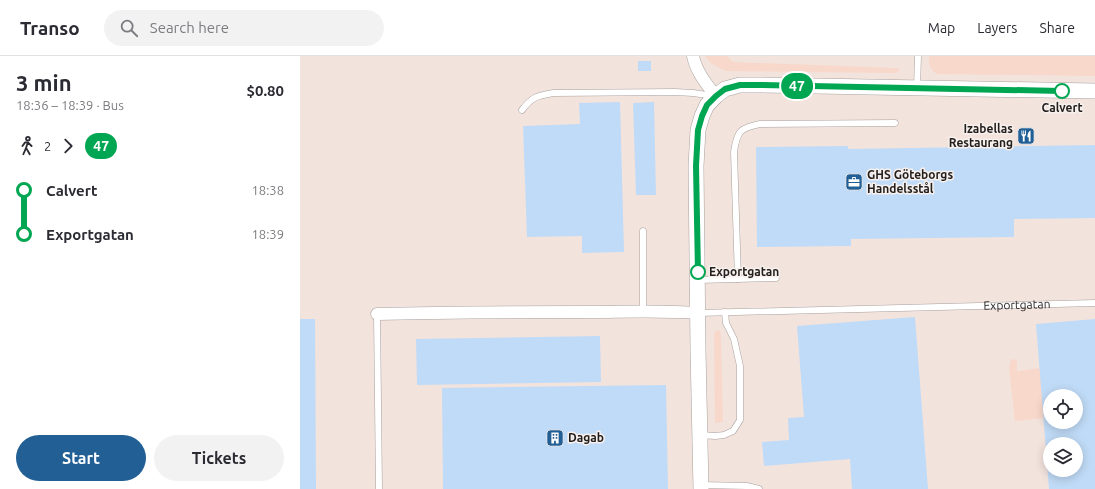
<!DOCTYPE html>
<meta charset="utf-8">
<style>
body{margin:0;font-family:Ubuntu,sans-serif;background:#f2f2f3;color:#2b2b33;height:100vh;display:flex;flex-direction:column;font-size:15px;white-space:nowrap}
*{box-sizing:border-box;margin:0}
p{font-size:13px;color:#7c7c81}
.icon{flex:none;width:22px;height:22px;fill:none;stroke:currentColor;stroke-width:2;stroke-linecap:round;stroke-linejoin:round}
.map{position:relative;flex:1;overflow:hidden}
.details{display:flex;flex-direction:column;background:#fff;width:300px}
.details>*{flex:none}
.badge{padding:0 8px;border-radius:13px;font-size:14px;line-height:26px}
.tools{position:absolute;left:743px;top:333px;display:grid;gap:8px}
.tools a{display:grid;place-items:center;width:40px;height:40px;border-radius:50%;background:#fff;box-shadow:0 2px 10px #0003;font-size:20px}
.map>.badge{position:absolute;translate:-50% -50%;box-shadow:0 0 0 2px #fff}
.legs{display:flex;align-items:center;gap:6px;height:44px;padding:0 16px;font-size:13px}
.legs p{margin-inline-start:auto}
.headline{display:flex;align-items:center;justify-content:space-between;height:68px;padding:0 16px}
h1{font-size:22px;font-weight:600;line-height:30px}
.action{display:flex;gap:8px;margin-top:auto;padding:8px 16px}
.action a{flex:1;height:46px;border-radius:24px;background:#215f95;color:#fff;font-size:16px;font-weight:600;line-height:46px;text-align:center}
.action a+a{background:#f2f2f3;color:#2b2b33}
ul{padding:0 16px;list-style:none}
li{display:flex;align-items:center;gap:14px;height:44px;font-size:15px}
li i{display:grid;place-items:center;width:6px;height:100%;margin:0 5px;background:currentColor}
li i::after{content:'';width:10px;height:10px;margin:-5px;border:3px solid;border-radius:50%;background:#fff}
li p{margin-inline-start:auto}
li:first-child i{background:linear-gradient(#0000 50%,currentColor 0)}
li:last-child i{background:linear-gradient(currentColor 50%,#0000 0)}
header{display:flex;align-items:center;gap:24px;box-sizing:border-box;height:56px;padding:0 20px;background:#fff;border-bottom:1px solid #e1e1e2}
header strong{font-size:19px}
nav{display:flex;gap:22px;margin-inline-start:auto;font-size:14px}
.search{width:280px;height:36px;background:#f2f2f3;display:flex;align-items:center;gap:10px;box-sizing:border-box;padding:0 14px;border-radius:22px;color:#7c7c81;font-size:15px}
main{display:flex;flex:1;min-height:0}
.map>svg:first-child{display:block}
.built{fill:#f3e3dd;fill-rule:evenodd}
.green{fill:#f8d8cb}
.building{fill:#c0dbf7;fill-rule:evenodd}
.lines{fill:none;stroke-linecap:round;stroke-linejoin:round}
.service-casing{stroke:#a7a19e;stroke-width:7}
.minor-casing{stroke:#a7a19e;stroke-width:13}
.tertiary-casing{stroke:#a7a19e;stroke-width:16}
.service{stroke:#fff;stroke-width:6}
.minor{stroke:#fff;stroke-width:12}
.tertiary{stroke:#fff;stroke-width:15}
.line-1-casing{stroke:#fff;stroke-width:9}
.line-1{stroke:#00a651;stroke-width:6}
.stop-1-dot{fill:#fff;stroke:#00a651;stroke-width:2}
.labels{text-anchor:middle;stroke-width:3;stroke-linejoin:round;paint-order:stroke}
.stop-label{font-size:12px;font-weight:bold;fill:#211e1d;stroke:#f7f0ed}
.poi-label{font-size:12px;font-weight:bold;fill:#211e1d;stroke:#f7f0ed;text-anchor:start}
.street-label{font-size:12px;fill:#211e1d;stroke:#f7f0ed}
</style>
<header>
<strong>Transo</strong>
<div class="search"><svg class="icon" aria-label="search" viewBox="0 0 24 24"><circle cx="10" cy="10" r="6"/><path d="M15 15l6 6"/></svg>Search here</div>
<nav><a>Map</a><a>Layers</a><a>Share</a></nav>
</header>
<main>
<section class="details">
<div class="headline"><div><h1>3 min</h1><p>18:36 – 18:39 · Bus</p></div><b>$0.80</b></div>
<div class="legs"><svg class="icon" aria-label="walk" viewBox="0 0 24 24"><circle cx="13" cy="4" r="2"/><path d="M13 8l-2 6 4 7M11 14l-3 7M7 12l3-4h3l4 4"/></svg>2<svg class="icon" aria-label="forward" viewBox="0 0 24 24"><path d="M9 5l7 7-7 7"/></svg><b class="badge" style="background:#00a651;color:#fff">47</b></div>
<ul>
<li><i style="color:#00a651"></i><b>Calvert</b><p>18:38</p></li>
<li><i style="color:#00a651"></i><b>Exportgatan</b><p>18:39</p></li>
</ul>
<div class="action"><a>Start</a><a>Tickets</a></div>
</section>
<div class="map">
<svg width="795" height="433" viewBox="0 0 795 433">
<rect width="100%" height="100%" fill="#f7f0ed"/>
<path class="built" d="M0 0H795V433H0ZM750 340H776V366H750ZM750 388H776V414H750Z"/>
<g class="green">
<path d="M405 0H427L433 6 596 12 601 13 596 17 426 15C417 11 410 8 405 0Z"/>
<path d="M629 0H795V20L637 18C629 13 629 9 629 0Z"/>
<polygon points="418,274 420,275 421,280 423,366 415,367 414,278 415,276"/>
<polygon points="713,303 717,304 717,315 740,312 744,362 715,365 709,312 711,304"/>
</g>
<g class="building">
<rect x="338" y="5" width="13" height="10"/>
<polygon points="320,46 324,196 282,197 282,180 227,181 223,70 280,68 279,47"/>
<polygon points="354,46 356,139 336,139 333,47"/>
<polygon points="795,89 795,162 714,163 714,181 551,183 551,190 457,191 456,91 548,90 548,93"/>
<polygon points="615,261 628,433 552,433 550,403 464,410 462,386 489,384 488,362 504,361 497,270"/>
<polygon points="0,263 15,263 16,433 0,433"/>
<path d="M795 263V433H749L736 268ZM750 340H776V366H750ZM750 388H776V414H750Z"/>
<polygon points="300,280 301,326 117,329 116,283"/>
<polygon points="366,329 368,433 143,433 142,332"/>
</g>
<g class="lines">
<defs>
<g id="service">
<polyline points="617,32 618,0"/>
<path d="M222 54C232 41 236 40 253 37L375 36 393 37 414 40"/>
<polyline points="343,175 343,256"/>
<path d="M438 223 434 96C437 75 440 72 460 68L595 67"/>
<polyline points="398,224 476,222"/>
<path id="s1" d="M399 257 795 247"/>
<polyline points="77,258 79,433"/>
<polyline points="400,379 415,380 424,379 433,375 440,364 440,310 434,283 426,267 425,256"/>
<polyline points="401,429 447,430 459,433"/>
</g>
<g id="minor">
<path d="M393 0C396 15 406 28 416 40"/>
<path d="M77 258C145 256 214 256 283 256 322 256 360 254 399 257"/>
</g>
<polyline id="tertiary" points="401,433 398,293 396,110 398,74 402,60 407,49 416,40 425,33 440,29 457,29 795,35"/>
</defs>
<use href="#service" class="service-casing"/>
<use href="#minor" class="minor-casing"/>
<use href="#tertiary" class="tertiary-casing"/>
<use href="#service" class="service"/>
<use href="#minor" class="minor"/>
<use href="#tertiary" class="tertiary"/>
</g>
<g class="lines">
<defs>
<polyline id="line-1" points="398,216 396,110 398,74 402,60 407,49 416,40 425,33 440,29 458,29 762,35"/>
</defs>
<use href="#line-1" class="line-1-casing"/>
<use href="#line-1" class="line-1"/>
</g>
<defs>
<symbol id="restaurant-square" viewBox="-11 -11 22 22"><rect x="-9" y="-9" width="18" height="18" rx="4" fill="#215f95" stroke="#f7f0ed"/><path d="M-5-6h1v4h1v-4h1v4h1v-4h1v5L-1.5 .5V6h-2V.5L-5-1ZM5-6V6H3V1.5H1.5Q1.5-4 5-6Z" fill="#fff"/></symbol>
<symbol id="office-square" viewBox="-11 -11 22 22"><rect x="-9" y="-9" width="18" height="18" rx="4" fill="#215f95" stroke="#f7f0ed"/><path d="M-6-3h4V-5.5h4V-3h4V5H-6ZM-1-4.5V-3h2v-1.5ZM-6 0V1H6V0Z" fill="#fff"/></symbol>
<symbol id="building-square" viewBox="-11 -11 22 22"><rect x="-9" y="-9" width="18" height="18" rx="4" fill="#215f95" stroke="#f7f0ed"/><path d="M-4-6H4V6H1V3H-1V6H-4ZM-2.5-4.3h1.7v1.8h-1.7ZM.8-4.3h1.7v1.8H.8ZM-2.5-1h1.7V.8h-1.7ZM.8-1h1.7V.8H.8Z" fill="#fff"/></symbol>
</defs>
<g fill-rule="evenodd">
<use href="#restaurant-square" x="716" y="70" width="20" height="20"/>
<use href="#office-square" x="544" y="116" width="20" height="20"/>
<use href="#building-square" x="245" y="372" width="20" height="20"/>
</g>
<g class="stop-1-dot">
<circle cx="762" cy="35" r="7"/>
<circle cx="398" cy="216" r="7"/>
</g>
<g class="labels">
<g class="stop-label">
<text x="762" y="56">Calvert</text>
<text x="409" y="220" text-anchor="start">Exportgatan</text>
</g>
<g class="poi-label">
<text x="713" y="77" text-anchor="end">Izabellas<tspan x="713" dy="14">Restaurang</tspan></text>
<text x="567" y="123">GHS Göteborgs<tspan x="567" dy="14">Handelsstål</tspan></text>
<text x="268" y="386">Dagab</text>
</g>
<g class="street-label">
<text dy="4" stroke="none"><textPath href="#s1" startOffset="318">Exportgatan</textPath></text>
</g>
</g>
</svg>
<div class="tools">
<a><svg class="icon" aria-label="locate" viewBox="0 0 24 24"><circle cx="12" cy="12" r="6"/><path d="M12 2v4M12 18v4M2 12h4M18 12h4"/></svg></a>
<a><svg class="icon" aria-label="layers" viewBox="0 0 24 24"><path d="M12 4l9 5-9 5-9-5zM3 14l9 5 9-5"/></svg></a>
</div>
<b class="badge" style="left:497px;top:30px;background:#00a651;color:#fff">47</b>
</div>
</main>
